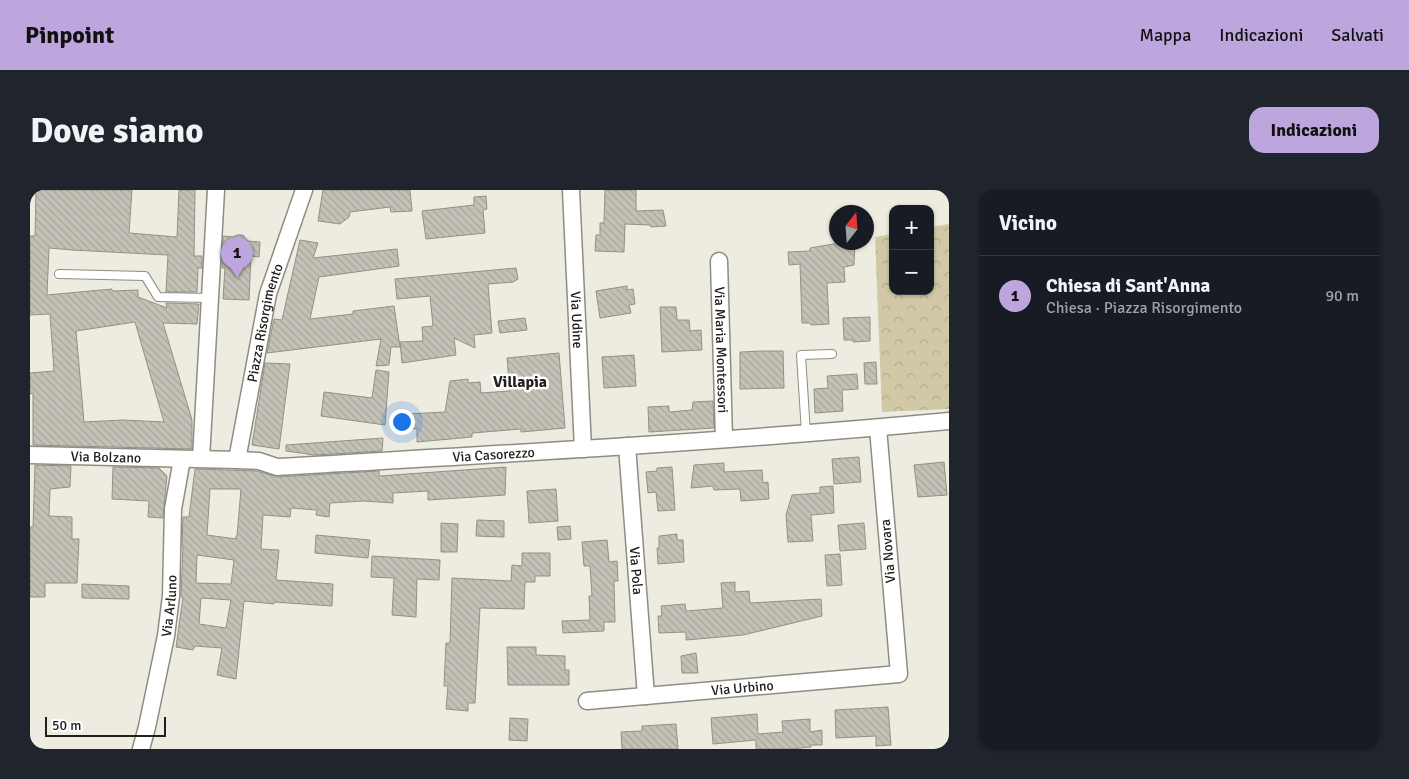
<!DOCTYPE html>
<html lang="it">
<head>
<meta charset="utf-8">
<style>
	:root { --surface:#171b24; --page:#20242c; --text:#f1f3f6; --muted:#9ea1a6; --line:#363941; --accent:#bda6de }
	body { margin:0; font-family:Signika,sans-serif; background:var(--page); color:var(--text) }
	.controls { position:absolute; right:15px; top:15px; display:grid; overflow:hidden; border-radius:10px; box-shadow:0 1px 4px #0004 }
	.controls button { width:45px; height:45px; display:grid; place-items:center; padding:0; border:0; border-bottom:1px solid var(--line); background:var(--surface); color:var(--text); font:25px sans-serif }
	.compass { position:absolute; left:799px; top:15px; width:45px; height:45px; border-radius:50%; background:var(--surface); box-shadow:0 1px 4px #0004; rotate:17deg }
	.scale { position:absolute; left:15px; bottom:12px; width:121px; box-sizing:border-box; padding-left:5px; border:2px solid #21201c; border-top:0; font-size:14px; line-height:18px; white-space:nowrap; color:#21201c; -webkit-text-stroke:4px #fff; paint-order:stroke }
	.you { position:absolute; left:371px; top:231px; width:18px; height:18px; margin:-12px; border:4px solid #fff; border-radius:50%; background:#1a73e8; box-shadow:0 0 0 8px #1a73e833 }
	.badge { display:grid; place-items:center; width:32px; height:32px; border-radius:50%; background:var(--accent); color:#111; font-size:16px; font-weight:700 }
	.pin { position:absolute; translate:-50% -41px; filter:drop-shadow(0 1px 2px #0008) }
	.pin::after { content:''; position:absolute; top:26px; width:18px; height:15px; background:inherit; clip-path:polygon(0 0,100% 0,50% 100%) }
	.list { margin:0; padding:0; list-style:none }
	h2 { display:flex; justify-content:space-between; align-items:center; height:65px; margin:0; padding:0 20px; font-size:21px }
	h2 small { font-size:16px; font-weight:400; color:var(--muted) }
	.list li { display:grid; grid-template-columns:32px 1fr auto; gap:15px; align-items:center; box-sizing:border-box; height:80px; padding:0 20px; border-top:1px solid var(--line) }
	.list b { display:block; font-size:19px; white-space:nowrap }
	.list p { margin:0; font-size:16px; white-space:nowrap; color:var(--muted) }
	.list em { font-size:16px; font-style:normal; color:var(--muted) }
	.map { position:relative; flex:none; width:919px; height:559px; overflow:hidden; border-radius:15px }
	header { display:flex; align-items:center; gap:30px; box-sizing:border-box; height:70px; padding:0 25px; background:var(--accent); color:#111 }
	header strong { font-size:24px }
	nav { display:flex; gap:28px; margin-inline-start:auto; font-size:18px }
	.intro { display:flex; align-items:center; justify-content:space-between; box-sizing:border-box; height:120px; padding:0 30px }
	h1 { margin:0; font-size:35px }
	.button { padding:12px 22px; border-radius:15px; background:var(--accent); color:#111; font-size:18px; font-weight:700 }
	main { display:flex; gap:30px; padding:0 30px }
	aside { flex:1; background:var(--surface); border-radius:15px; box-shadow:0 1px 4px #0004 }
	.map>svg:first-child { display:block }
	.park { fill:url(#park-crowns) }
	.building { fill:url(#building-back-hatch); stroke:#939086; fill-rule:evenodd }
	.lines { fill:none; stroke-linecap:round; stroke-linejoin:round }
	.service-casing { stroke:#8f8d83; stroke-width:10 }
	.minor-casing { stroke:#8f8d83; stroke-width:19 }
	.service { stroke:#fff; stroke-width:8 }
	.minor { stroke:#fff; stroke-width:16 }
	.labels { text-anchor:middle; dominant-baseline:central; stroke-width:5; stroke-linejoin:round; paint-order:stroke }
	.street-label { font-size:14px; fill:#21201c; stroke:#fff }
	.quarter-label { font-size:16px; font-weight:bold; fill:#21201c; stroke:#fff }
</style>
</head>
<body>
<header>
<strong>Pinpoint</strong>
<nav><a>Mappa</a><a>Indicazioni</a><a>Salvati</a></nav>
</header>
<div class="intro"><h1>Dove siamo</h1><a class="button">Indicazioni</a></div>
<main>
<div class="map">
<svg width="919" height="559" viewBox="0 0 919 559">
	<defs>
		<pattern id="park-crowns" width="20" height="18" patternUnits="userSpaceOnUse" patternTransform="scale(1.25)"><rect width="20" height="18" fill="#d1c9a6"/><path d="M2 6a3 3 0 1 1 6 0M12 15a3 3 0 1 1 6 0" fill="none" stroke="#b3ac8e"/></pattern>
		<pattern id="building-back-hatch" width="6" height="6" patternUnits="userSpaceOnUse" patternTransform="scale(1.25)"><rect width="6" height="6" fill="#c4c2b7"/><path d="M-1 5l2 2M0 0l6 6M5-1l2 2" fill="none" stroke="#a8a69d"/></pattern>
	</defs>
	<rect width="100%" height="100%" fill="#eeebe0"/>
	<!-- park -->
	<path class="park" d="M919 34V219L852 222 845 47 863 44V101H900V37Z"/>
	<!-- building -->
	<path class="building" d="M6 0H102L99 43 147 47 149 0H165L164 66H172V78H168L167 102H136L138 65 42 60 19 58 17 105 82 99V101L108 100V107L137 118 136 113 169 114 167 134 133 133 162 230V259L3 255V203L0 204V183L24 181 20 124 0 125V46H5ZM105 132 134 232 93 230 54 232 46 141Z
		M293 0H380L382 21 361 22 360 17 320 22 319 27 310 34 288 31Z
		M575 0H606V21L633 20 636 36 621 37 620 35 595 34 594 62 565 61 566 45H570V33H574Z
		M456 6 457 19 453 20 455 43 396 49 392 21 444 15V7Z
		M207 45H213L218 51 230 52 229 67 221 66 219 110 193 109 195 78H192L193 46 204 47Z
		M270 50 288 53 283 68 367 59 369 76 289 87 280 129 323 124V121L364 116 370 157H361L359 175 346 176 351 149 237 163 244 129 252 130Z
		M815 52H825L824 75 814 77 815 92 797 93 799 134 781 135 780 133H772L770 74 759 75 758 62 780 61V58Z
		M486 78 488 89 483 92 458 94 462 143 444 145 445 158 424 148 426 165 372 173 370 152 393 151 392 137 403 136 400 106 367 109 365 89Z
		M597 96V100L603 99 605 114 599 115 601 123 570 128 566 101Z
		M630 117H646L647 130H659L660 141 671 140 672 160 632 162Z
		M840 127V151L823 152V150H814L813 128Z
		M495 128 497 140 470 143 468 131Z
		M732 161H753L754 198 710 199V162Z
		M529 163 535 238 491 242V239L442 243V247L387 252V239L378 238 377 224 415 222 420 191 438 189V193L450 192 451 203 480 201 477 168Z
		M604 165 606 196 574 198 572 167Z
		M846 172 847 194H835L834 173Z
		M235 173 260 174 249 259 222 255Z
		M346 180 359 182 355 235 291 226 294 202 342 208Z
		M827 184 828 199 812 200 813 221 785 223 784 199 798 198 797 186Z
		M683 211 684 238 619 242 618 217 639 216V222L662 220 663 212Z
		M353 248 352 261 285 265 256 261V255Z
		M829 267 831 292 804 294 802 269Z
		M914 272 917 305 888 307 884 275Z
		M694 273V282L732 280 733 293 738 292 739 309 711 311 710 299 684 300 683 296 661 298 664 275Z
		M5 275 41 276 40 297 20 299 19 326 42 327V349H49L47 393H15V407H0V337H3Z
		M83 277 129 278 137 286 133 328 118 327 119 311 82 309Z
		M476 277 475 305 398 310V301L363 303V313L334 311 300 313 299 327 286 325 287 320 261 318 260 327 233 325 231 359 249 360 246 390 303 394 302 416 244 412V414L214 411 206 489 187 485 192 458 165 456 163 460 146 457 153 407H151L153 356H152L153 327H159L165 279 227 281 248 287 349 281V286ZM180 299H211L207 346H206V349L177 345ZM167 365 204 370 201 394 166 393ZM171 408 201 410 196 438 169 434Z
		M642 277 645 320 628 321 626 302 618 303 616 282 627 281V278Z
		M803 296 804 323 781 325 783 351 758 352 756 325 762 305 790 303V297Z
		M526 299 528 331 499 333 497 301Z
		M447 330 474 331V347L446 346Z
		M411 333 428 334 427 362H411Z
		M834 333 836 359 810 361 808 335Z
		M540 336 541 349 528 350 527 337Z
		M647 344V350H653L654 372 628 374 627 358H629V346Z
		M286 345 340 350 338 368 285 363Z
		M577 350 579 372 587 371 588 391H584L585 432H574V441L533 443 532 431 560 430 559 406H562L560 376H554L552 352Z
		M492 363H520V386H505V392H495L494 419 450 418 445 513H438V521L416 519 418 496H414L416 453H420L422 388 481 391 482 375 492 376Z
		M810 364 812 395 797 396 795 365Z
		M342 366 410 370 409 390 387 389 386 427 362 425 364 388 341 387Z
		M705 392V402L719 401 720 413 791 409 792 426 713 445 656 450V442L629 443 628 426H632L631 416 655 414 656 421 693 418 691 393Z
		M52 394 99 396V409L52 408Z
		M477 457H506V465L535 466V480H539V495H478Z
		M666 463 668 483H652L651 466Z
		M858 517 861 555 846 556V546L806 548 805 520Z
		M727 524 728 544 753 542 752 531 780 529V542L792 540V555H781V557L761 559H726V550L683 554 681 528Z
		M480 528 498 529 497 551 479 550Z
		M646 534 648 559H592L591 542 612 541V536Z"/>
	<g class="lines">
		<!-- service casing -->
		<g class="service-casing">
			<path id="service" d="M29 84 115 86 128 107 180 108
				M776 243 771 165 802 164"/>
		</g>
		<!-- minor casing -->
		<g class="minor-casing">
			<g id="minor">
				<path id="s1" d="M541 0 553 259"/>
				<path id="s2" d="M689 71 694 249"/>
				<path id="s3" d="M597 256 616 506"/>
				<path id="s4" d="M0 265 207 270 229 271 247 277C471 264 695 252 919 231"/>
				<path d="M171 269 186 0"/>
				<path id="s5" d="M207 270 238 104 274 0"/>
				<path id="s6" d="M557 511 869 484 848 238"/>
				<path id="s7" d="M111 559 117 537 136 446 141 406 143 319 152 269"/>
			</g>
		</g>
		<!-- service -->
		<use href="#service" class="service"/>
		<!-- minor -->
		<use href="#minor" class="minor"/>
	</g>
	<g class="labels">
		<!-- street labels -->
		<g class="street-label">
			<text stroke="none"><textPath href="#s1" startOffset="130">Via Udine</textPath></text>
			<text stroke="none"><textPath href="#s5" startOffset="140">Piazza Risorgimento</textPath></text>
			<text stroke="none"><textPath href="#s2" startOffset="89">Via Maria Montessori</textPath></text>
			<text stroke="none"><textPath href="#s4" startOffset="465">Via Casorezzo</textPath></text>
			<text stroke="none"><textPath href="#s4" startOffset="76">Via Bolzano</textPath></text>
			<text transform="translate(858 361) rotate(-95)">Via Novara</text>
			<text stroke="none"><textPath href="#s3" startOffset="125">Via Pola</textPath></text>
			<text stroke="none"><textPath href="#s7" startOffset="146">Via Arluno</textPath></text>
			<text stroke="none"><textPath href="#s6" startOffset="156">Via Urbino</textPath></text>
		</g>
		<!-- quarter labels -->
		<g class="quarter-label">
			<text x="490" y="192">Villapia</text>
		</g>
	</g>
</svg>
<div class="controls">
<button>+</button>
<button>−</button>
</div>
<svg class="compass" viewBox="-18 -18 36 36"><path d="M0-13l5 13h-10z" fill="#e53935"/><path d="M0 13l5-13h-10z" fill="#9ea1a6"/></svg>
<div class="scale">50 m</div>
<div class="you"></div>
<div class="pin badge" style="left:207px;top:88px">1</div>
</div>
<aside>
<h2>Vicino<small></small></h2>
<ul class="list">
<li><span class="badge">1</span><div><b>Chiesa di Sant'Anna</b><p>Chiesa · Piazza Risorgimento</p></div><em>90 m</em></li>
</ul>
</aside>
</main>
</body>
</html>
